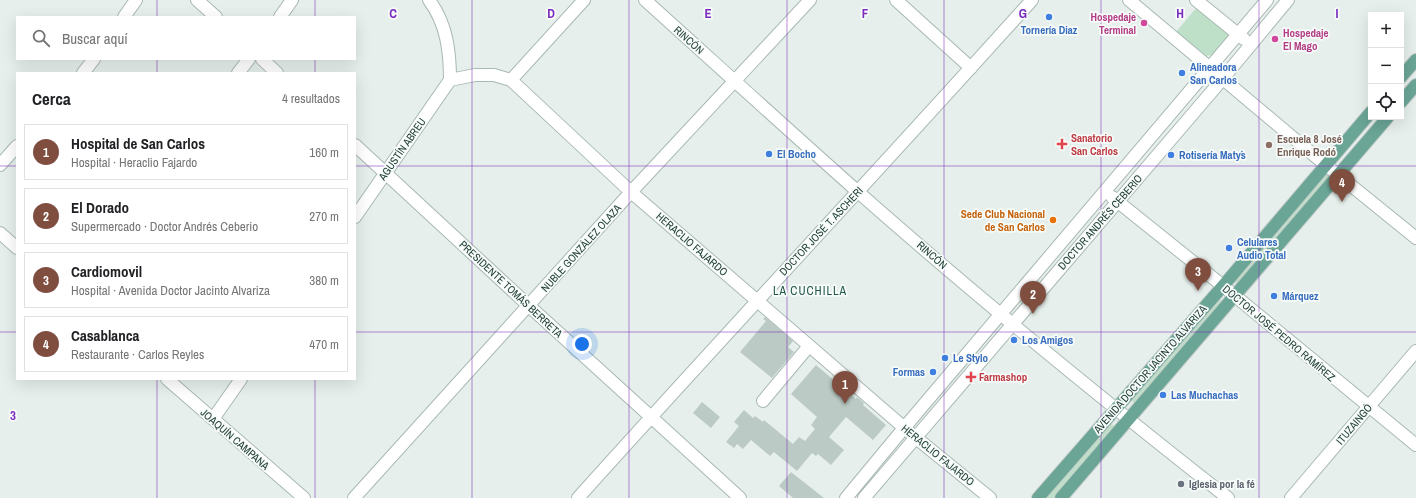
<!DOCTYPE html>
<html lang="es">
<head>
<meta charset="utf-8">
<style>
	:root { --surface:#fff; --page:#f2f2f2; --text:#202124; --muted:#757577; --line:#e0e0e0; --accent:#7f4e3f }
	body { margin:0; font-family:"Archivo Narrow",sans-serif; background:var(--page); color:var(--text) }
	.controls { position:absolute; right:12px; top:12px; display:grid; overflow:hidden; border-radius:0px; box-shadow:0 4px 16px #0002 }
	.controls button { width:36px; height:36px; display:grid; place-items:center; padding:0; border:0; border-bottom:1px solid var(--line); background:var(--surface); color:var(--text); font:20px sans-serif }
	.you { position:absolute; left:582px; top:344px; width:14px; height:14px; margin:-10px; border:3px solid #fff; border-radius:50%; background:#1a73e8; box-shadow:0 0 0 6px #1a73e833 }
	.badge { display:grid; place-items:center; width:26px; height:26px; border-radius:50%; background:var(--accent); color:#fff; font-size:13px; font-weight:700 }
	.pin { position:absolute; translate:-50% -33px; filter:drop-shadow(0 1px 2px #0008) }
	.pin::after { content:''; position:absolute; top:21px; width:14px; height:12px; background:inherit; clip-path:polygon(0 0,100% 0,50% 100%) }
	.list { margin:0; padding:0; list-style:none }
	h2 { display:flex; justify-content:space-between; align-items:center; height:52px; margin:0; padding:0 16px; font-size:17px }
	h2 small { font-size:13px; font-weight:400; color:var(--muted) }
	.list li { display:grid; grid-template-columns:26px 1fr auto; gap:12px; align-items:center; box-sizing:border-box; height:56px; margin:0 8px 8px; padding:0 8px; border:1px solid var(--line); border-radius:0px }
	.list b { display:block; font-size:15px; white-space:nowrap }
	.list p { margin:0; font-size:13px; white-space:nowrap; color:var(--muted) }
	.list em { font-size:13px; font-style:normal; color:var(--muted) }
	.icon { flex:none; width:22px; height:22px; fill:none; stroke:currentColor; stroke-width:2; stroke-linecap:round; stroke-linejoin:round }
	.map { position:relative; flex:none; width:1416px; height:498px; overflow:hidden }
	.search { position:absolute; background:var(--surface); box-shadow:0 4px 16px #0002; left:16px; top:16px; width:340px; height:44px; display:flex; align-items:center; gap:10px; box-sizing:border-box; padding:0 14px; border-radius:0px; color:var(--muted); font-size:15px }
	.panel { position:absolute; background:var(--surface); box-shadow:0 4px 16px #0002; left:16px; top:72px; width:340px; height:308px; border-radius:0px }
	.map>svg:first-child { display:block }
	.green { fill:#bfe0c8 }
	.building { fill:#bbcac4 }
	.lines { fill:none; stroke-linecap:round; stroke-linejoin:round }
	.minor-casing { stroke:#a8b8b2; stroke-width:14 }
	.major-casing { stroke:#c2cac8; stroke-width:14 }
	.minor { stroke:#fff; stroke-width:12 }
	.major { stroke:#6aa596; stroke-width:12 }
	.grid { fill:none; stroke:#7b2cbf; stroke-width:1; stroke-opacity:0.55 }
	.shop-dot { fill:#3f7fe0; stroke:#f7fbf9; stroke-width:1.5 }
	.hotel-dot { fill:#d1479c; stroke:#f7fbf9; stroke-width:1.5 }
	.health-dot { fill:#e0444e; stroke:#f7fbf9; stroke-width:1.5 }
	.education-dot { fill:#8d6e63; stroke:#f7fbf9; stroke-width:1.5 }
	.food-dot { fill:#e8710a; stroke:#f7fbf9; stroke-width:1.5 }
	.worship-dot { fill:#6b7280; stroke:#f7fbf9; stroke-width:1.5 }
	.labels { text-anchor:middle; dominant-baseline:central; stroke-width:3.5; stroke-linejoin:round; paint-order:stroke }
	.hotel-label { font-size:11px; font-weight:bold; fill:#b23c85; stroke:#f7fbf9; text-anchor:end }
	.shop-label { font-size:11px; font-weight:bold; fill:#366cbe; stroke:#f7fbf9; text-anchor:start }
	.street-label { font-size:11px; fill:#24423a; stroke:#f7fbf9 }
	.health-label { font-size:11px; font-weight:bold; fill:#be3a42; stroke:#f7fbf9; text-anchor:start }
	.education-label { font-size:11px; font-weight:bold; fill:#785e54; stroke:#f7fbf9; text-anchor:start }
	.food-label { font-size:11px; font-weight:bold; fill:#c56008; stroke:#f7fbf9; text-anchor:end }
	.worship-label { font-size:11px; font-weight:bold; fill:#5b616d; stroke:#f7fbf9; text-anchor:start }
	.neighbourhood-label { font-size:12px; letter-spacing:1px; fill:#1f5548; stroke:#f7fbf9 }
	.grid-label { font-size:13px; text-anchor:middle; font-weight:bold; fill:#7b2cbf; stroke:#f7fbf9; stroke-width:3.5; stroke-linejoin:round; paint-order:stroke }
</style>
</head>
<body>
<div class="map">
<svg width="1416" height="498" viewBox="0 0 1416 498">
	<rect width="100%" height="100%" fill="#e6efeb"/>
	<!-- green -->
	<path class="green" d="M1197 7 1231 34 1213 55 1205 56 1176 32Z
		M1326 171 1332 176 1239 283H1236L1235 280 1316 187V183Z
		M1219 300H1221L1222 302 1136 403 1133 402 1132 400Z
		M1111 424 1113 425 1114 427 1053 498H1047Z"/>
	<!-- building -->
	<path class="building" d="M765 317 793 341 788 347 794 352 772 378 740 352 766 321 763 319Z
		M816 365 856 399 857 397 864 403 863 405 886 425 873 440 846 417 829 437 844 450 831 465 818 454 816 456 812 453 797 471 774 452 770 456 751 440 743 449 737 444 734 448 726 442 739 426 734 422 744 410 753 418 755 416 763 422 764 420 793 444 799 437 805 441 815 429 811 425 817 417 791 394Z
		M702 402 720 417 711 428 693 413Z
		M791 472 824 498H793L779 486Z"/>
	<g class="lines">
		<!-- minor casing -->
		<g class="minor-casing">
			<path id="minor" d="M197 0 216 17
				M429 0C447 24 450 52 450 80
				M645 0C716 64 786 128 857 191 977 297 1102 399 1228 498
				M896 0 971 68
				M1129 0 1316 157 1416 238
				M1196 0 1244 39
				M124 17 136 0
				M280 17 292 0
				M262 59 277 73
				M83 73 94 59
				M238 73 249 59
				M450 80 475 75H494L511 80 631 192 915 437 990 498
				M511 80 584 0
				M355 145 528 305 740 498
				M0 165 17 146
				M1112 197 1223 286 1416 445
				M355 217 450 80
				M0 233 17 248
				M167 379 304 498
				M763 401 809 346
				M213 419 241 379
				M354 498 631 192 810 0
				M578 498C728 331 882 167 1032 0
				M846 498 904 428 1267 0
				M864 498 1214 89 1288 0
				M1291 498 1416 351"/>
		</g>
		<!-- major casing -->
		<g class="major-casing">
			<path id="major" d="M1401 77 1416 60
				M1401 102 1416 85
				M1038 498 1223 286 1371 112
				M1061 498 1388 117"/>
		</g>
		<!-- minor -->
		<use href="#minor" class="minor"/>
		<!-- major -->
		<use href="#major" class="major"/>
	</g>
	<!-- grid -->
	<path class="grid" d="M157 0V17M315 0V17M472 0V498M629 0V498M787 0V498M944 0V498M1101 0V498M1259 0V498M157 59V73M315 59V73M0 166H17M355 166H1416M0 332H17M355 332H1416M157 379V498M315 379V498"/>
	<!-- markers -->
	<g class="shop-dot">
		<circle cx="1049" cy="17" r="4"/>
		<circle cx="1182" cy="73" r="4"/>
		<circle cx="769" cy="154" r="4"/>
		<circle cx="1171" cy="155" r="4"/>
		<circle cx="1229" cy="248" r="4"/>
		<circle cx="1274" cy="296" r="4"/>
		<circle cx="1014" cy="340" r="4"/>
		<circle cx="945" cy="358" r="4"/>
		<circle cx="933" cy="372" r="4"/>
		<circle cx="1163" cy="395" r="4"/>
	</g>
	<g class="hotel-dot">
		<circle cx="1144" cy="23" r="4"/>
		<circle cx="1275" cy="39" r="4"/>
	</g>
	<g class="health-dot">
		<path d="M1060 138h4v4h4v4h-4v4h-4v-4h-4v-4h4z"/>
		<path d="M969 371h4v4h4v4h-4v4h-4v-4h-4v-4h4z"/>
	</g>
	<circle class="education-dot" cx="1269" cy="145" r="4"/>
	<circle class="food-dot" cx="1053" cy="220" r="4"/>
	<circle class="worship-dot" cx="1181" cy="484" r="4"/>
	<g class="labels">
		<!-- hotel labels -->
		<g class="hotel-label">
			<text x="1136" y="17">Hospedaje<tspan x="1136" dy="13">Terminal</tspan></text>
			<text x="1283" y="33" text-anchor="start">Hospedaje<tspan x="1283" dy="13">El Mago</tspan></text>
		</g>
		<!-- shop labels -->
		<g class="shop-label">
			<text x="1049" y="30" text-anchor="middle">Tornería Diaz</text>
			<text x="1190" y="67">Alineadora<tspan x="1190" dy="13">San Carlos</tspan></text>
			<text x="777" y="154">El Bocho</text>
			<text x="1179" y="155">Rotisería Maty´s</text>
			<text x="1237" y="242">Celulares<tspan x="1237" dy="13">Audio Total</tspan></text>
			<text x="1282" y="296">Márquez</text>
			<text x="1022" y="340">Los Amigos</text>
			<text x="953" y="358">Le Stylo</text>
			<text x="925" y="372" text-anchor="end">Formas</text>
			<text x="1171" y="395">Las Muchachas</text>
		</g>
		<!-- street labels -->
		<g class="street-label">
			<text transform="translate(689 40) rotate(42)">RINCÓN</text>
			<text transform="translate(402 149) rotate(-55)">AGUSTÍN ABREU</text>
			<text transform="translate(1100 222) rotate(-49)">DOCTOR ANDRÉS CEBERIO</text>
			<text transform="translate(821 231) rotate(-47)">DOCTOR JOSÉ T. ASCHERI</text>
			<text transform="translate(692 244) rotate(41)">HERACLIO FAJARDO</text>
			<text transform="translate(581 248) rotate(-48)">NUBLE GONZÁLEZ OLAZA</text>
			<text transform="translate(932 255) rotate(41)">RINCÓN</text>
			<text transform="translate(511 289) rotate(43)">PRESIDENTE TOMÁS BERRETA</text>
			<text transform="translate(1279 333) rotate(40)">DOCTOR JOSÉ PEDRO RAMÍREZ</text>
			<text transform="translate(1150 369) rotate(-49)">AVENIDA DOCTOR JACINTO ALVARIZA</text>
			<text transform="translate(1354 424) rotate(-50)">ITUZAINGÓ</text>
			<text transform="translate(235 439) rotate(41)">JOAQUÍN CAMPANA</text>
			<text transform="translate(938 455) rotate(39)">HERACLIO FAJARDO</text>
		</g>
		<!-- health labels -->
		<g class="health-label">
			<text x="1071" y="138">Sanatorio<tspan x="1071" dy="13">San Carlos</tspan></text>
			<text x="979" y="377">Farmashop</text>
		</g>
		<!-- education labels -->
		<g class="education-label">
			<text x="1277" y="139">Escuela 8 José<tspan x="1277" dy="13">Enrique Rodó</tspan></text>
		</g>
		<!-- food labels -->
		<g class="food-label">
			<text x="1045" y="214">Sede Club Nacional<tspan x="1045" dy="13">de San Carlos</tspan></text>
		</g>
		<!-- worship labels -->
		<g class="worship-label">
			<text x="1189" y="484">Iglesia por la fé</text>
		</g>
		<!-- neighbourhood labels -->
		<g class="neighbourhood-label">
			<text x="810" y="291">LA CUCHILLA</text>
		</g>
	</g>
	<g class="grid-label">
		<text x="393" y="18">C</text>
		<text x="551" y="18">D</text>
		<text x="708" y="18">E</text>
		<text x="865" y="18">F</text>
		<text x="1023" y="18">G</text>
		<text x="1180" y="18">H</text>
		<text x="1337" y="18">I</text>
		<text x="13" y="420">3</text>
	</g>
</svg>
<div class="controls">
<button>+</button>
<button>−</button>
<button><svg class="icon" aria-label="locate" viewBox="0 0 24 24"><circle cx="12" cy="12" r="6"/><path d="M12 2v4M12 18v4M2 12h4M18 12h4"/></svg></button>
</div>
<div class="you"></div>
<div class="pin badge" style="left:845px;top:404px">1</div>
<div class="pin badge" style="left:1033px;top:314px">2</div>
<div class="pin badge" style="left:1198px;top:291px">3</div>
<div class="pin badge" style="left:1342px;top:202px">4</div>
<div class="search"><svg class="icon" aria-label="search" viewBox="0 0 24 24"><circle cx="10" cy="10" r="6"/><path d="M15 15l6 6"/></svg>Buscar aquí</div>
<section class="panel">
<h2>Cerca<small>4 resultados</small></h2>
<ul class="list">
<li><span class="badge">1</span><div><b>Hospital de San Carlos</b><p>Hospital · Heraclio Fajardo</p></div><em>160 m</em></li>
<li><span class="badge">2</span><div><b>El Dorado</b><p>Supermercado · Doctor Andrés Ceberio</p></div><em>270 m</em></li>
<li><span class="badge">3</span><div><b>Cardiomovil</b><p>Hospital · Avenida Doctor Jacinto Alvariza</p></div><em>380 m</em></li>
<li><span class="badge">4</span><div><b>Casablanca</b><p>Restaurante · Carlos Reyles</p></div><em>470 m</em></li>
</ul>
</section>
</div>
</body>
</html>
